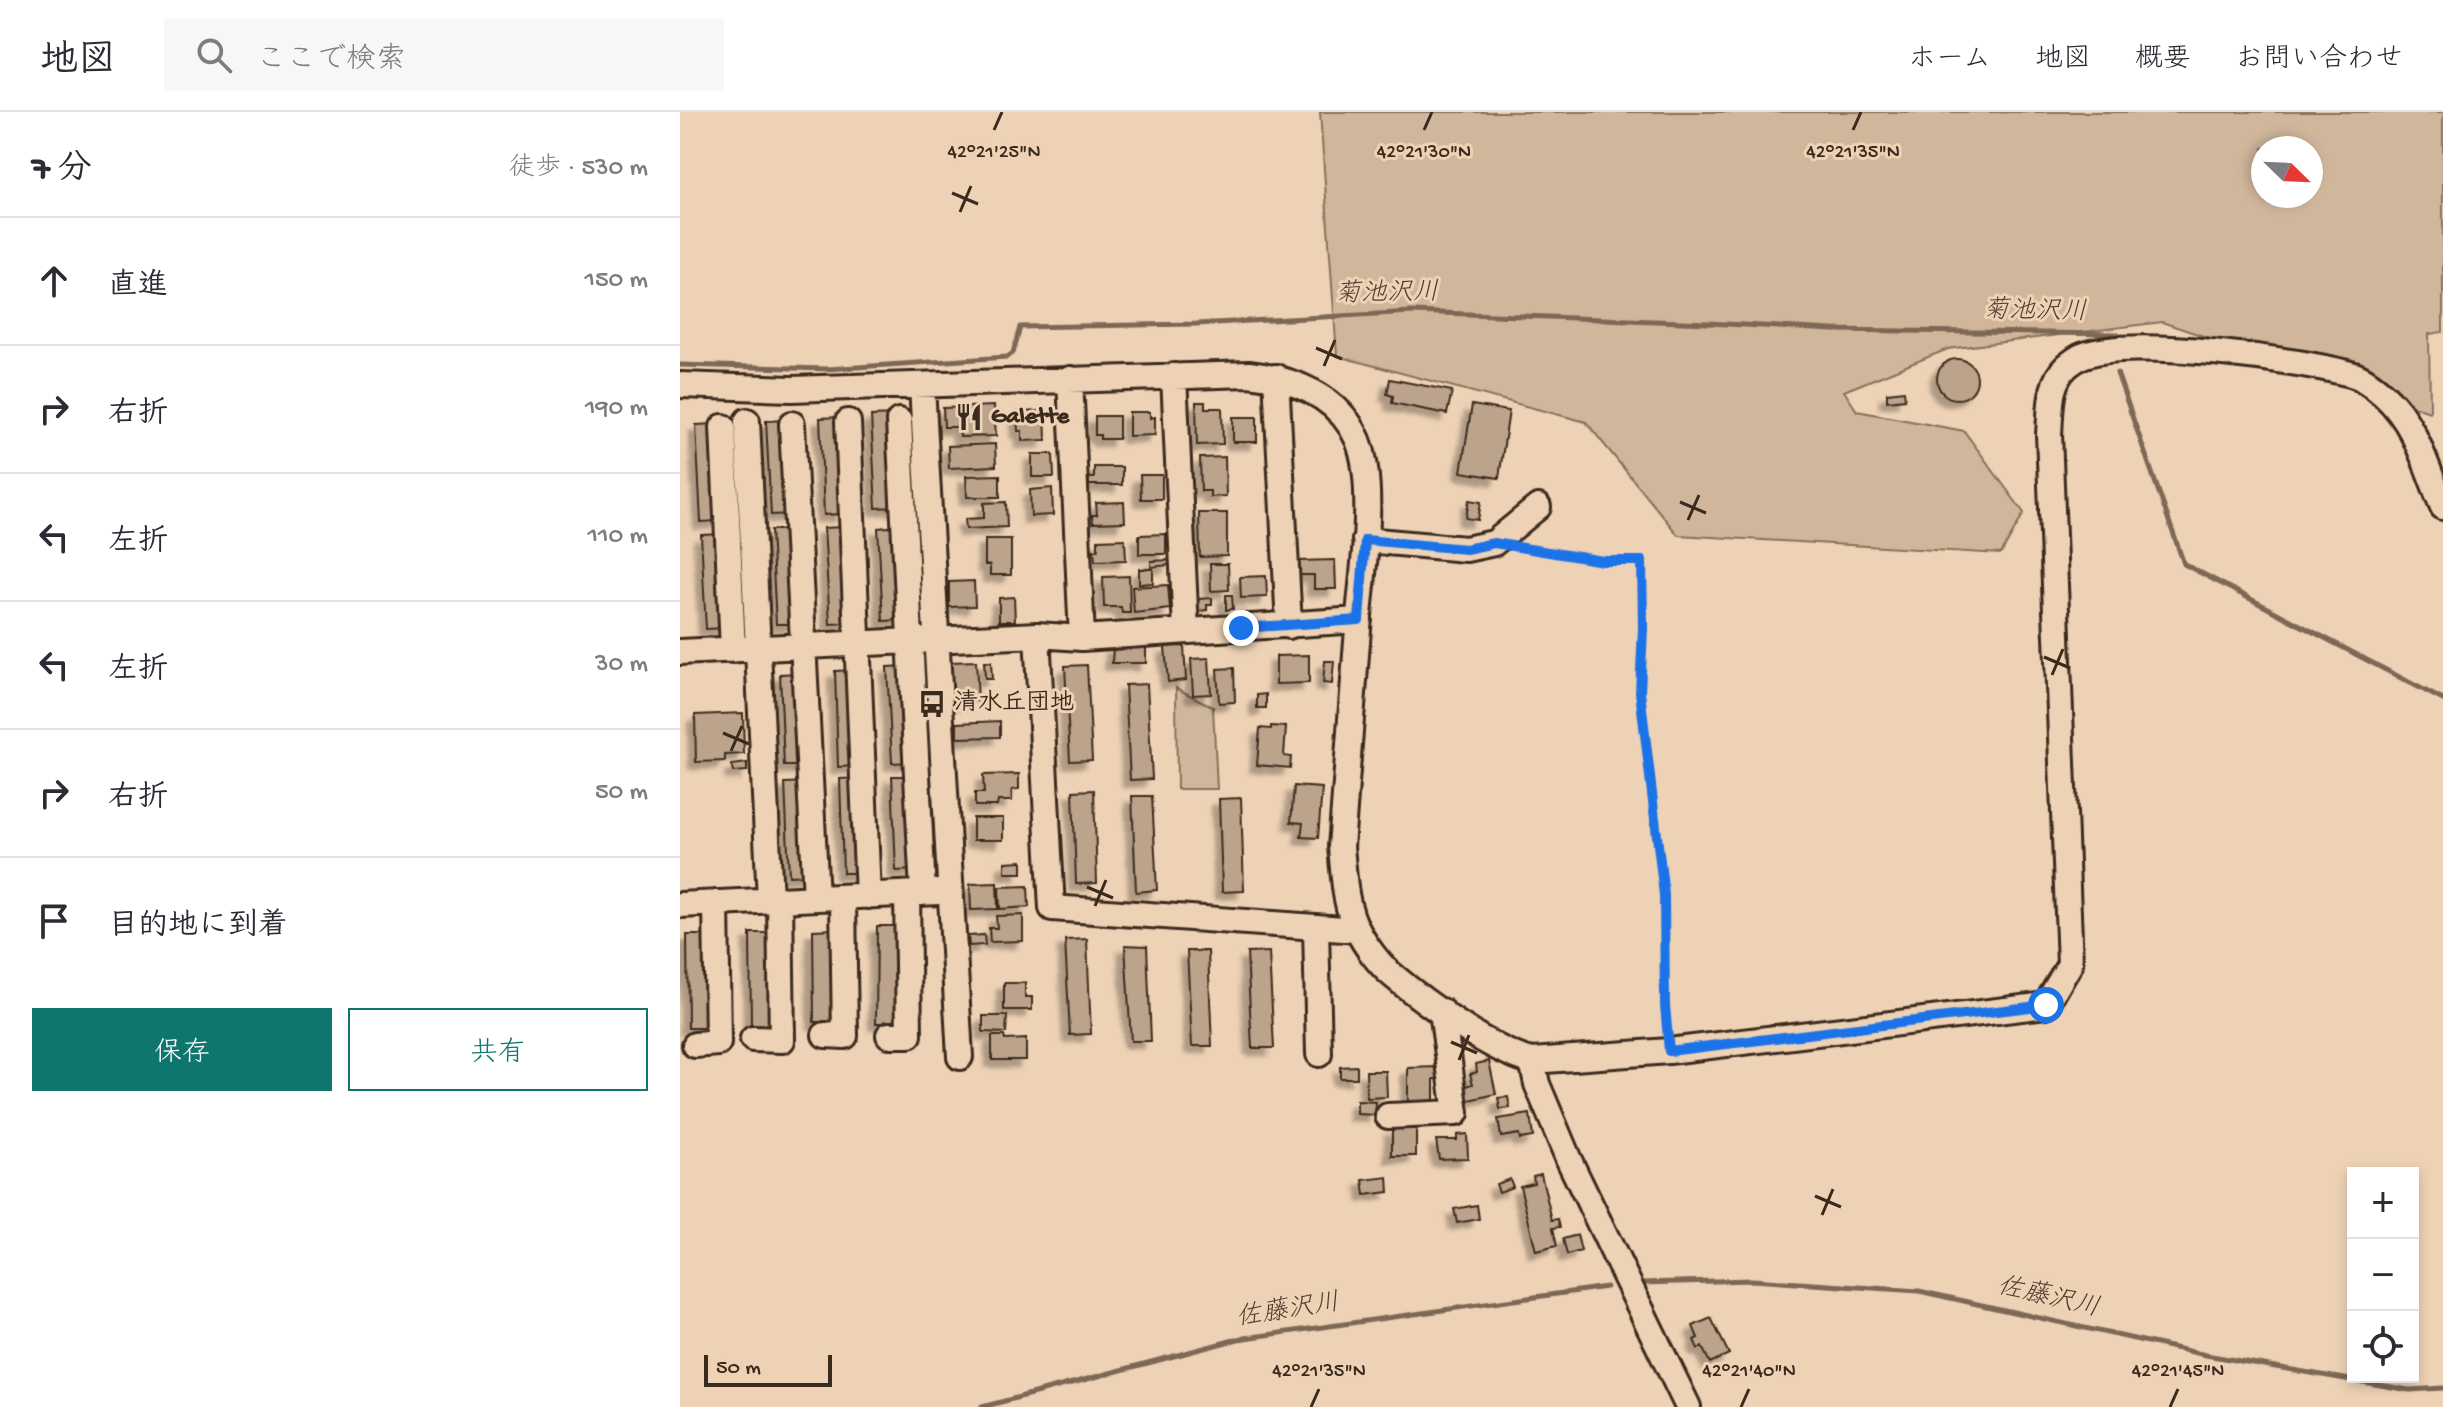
<!DOCTYPE html>
<html lang="ja">
<head>
<meta charset="utf-8">
<style>
	:root { --surface:#fff; --page:#f7f7f7; --text:#2b2b33; --muted:#7c7c81; --line:#e1e1e2; --accent:#0f766e }
	body { margin:0; font-family:"Gochi Hand","Klee One",sans-serif; background:var(--page); color:var(--text) }
	.controls { position:absolute; right:24px; bottom:24px; display:grid; overflow:hidden; border-radius:0px; box-shadow:0 4px 12px #0003 }
	.controls button { width:72px; height:72px; display:grid; place-items:center; padding:0; border:0; border-bottom:2px solid var(--line); background:var(--surface); color:var(--text); font:40px sans-serif }
	.compass { position:absolute; left:1571px; top:24px; width:72px; height:72px; border-radius:50%; background:var(--surface); box-shadow:0 4px 12px #0003; rotate:113deg }
	.scale { position:absolute; left:24px; bottom:20px; width:128px; box-sizing:border-box; padding-left:8px; border:4px solid #3b2a1e; border-top:0; font-size:22px; line-height:28px; white-space:nowrap; color:#3b2a1e; -webkit-text-stroke:6px #eed2b5; paint-order:stroke }
	.stop { position:absolute; width:24px; height:24px; margin:-18px; border:6px solid #1a73e8; border-radius:50%; background:#fff }
	.stop.end { background:#1a73e8; border-color:#fff; box-shadow:0 2px 8px #0008 }
	.list { margin:0; padding:0; list-style:none }
	h2 { display:flex; justify-content:space-between; align-items:center; height:104px; margin:0; padding:0 32px; font-size:34px }
	h2 small { font-size:26px; font-weight:400; color:var(--muted) }
	.list li { display:grid; grid-template-columns:52px 1fr auto; gap:24px; align-items:center; box-sizing:border-box; height:128px; padding:0 32px; border-top:2px solid var(--line) }
	.list b { display:block; font-size:30px; white-space:nowrap }
	.list em { font-size:26px; font-style:normal; color:var(--muted) }
	.actions { display:flex; gap:16px; padding:24px 32px }
	.actions a { flex:1; padding:18px 0; border:2px solid var(--accent); border-radius:0px; text-align:center; font-size:28px; color:var(--accent) }
	.actions .main { background:var(--accent); color:#fff }
	.icon { flex:none; width:44px; height:44px; fill:none; stroke:currentColor; stroke-width:2; stroke-linecap:round; stroke-linejoin:round }
	.map { position:relative; flex:none; width:1763px; height:1295px; overflow:hidden }
	header { display:flex; align-items:center; gap:48px; box-sizing:border-box; height:112px; padding:0 40px; background:var(--surface); border-bottom:2px solid var(--line) }
	header strong { font-size:38px }
	nav { display:flex; gap:44px; margin-inline-start:auto; font-size:28px }
	.search { width:560px; height:72px; background:var(--page); display:flex; align-items:center; gap:20px; box-sizing:border-box; padding:0 28px; border-radius:0px; color:var(--muted); font-size:30px }
	main { display:flex }
	aside { flex:1; background:var(--surface) }
	.map>svg:first-child { display:block }
	.green { fill:#d0b79c; stroke:#86705d; stroke-width:2; fill-rule:evenodd }
	.lines { fill:none; stroke-linecap:round; stroke-linejoin:round }
	.stream { stroke:#7c6755; stroke-width:5 }
	.building { fill:#bca38b; stroke:#3b2a1e; stroke-width:2; filter:url(#shadow) }
	.minor-casing { stroke:#3b2a1e; stroke-width:30 }
	.path { stroke:#3b2a1e; stroke-width:3; stroke-dasharray:6 6; stroke-linecap:butt }
	.minor { stroke:#eed2b5; stroke-width:24 }
	.route { stroke:#1a73e8; stroke-width:10 }
	.ticks { fill:none; stroke:#3b2a1e; stroke-width:3 }
	.labels { text-anchor:middle; dominant-baseline:central; stroke-width:6; stroke-linejoin:round; paint-order:stroke }
	.poi-label { font-size:24px; font-weight:bold; fill:#3b2a1e; stroke:#eed2b5; text-anchor:start }
	.water-label { font-size:26px; font-style:italic; fill:#513e30; stroke:#eed2b5 }
	.ticks-label { font-size:20px; text-anchor:middle; fill:#3b2a1e; stroke:#eed2b5; stroke-width:6; stroke-linejoin:round; paint-order:stroke }
</style>
</head>
<body>
<header>
<strong>地図</strong>
<div class="search"><svg class="icon" aria-label="search" viewBox="0 0 24 24"><circle cx="10" cy="10" r="6"/><path d="M15 15l6 6"/></svg>ここで検索</div>
<nav><a>ホーム</a><a>地図</a><a>概要</a><a>お問い合わせ</a></nav>
</header>
<main>
<aside>
<h2>7 分<small>徒歩 · 530 m</small></h2>
<ul class="list">
<li><svg class="icon" aria-label="ahead" viewBox="0 0 24 24"><path d="M12 20V5M6 11l6-6 6 6"/></svg><div><b>直進</b></div><em>150 m</em></li>
<li><svg class="icon" aria-label="right" viewBox="0 0 24 24"><path d="M7 20v-9h11M14 6l5 5-5 5"/></svg><div><b>右折</b></div><em>190 m</em></li>
<li><svg class="icon" aria-label="left" viewBox="0 0 24 24"><path d="M17 20v-9H6M10 6l-5 5 5 5"/></svg><div><b>左折</b></div><em>110 m</em></li>
<li><svg class="icon" aria-label="left" viewBox="0 0 24 24"><path d="M17 20v-9H6M10 6l-5 5 5 5"/></svg><div><b>左折</b></div><em>30 m</em></li>
<li><svg class="icon" aria-label="right" viewBox="0 0 24 24"><path d="M7 20v-9h11M14 6l5 5-5 5"/></svg><div><b>右折</b></div><em>50 m</em></li>
<li><svg class="icon" aria-label="arrive" viewBox="0 0 24 24"><path d="M6 21V4h12l-3 4 3 4H6"/></svg><div><b>目的地に到着</b></div></li>
</ul>
<div class="actions"><a class="main">保存</a><a>共有</a></div>
</aside>
<div class="map">
<svg width="1763" height="1295" viewBox="0 0 1763 1295">
	<defs>
		<filter id="shadow"><feDropShadow dx="-7" dy="7" stdDeviation="2" flood-color="#0004"/></filter>
	</defs>
	<rect width="100%" height="100%" fill="#eed2b5"/>
	<filter id="ink" filterUnits="userSpaceOnUse"><feTurbulence type="fractalNoise" baseFrequency=".0125" numOctaves="2"/><feDisplacementMap in="SourceGraphic" scale="16" xChannelSelector="R" yChannelSelector="G"/><feConvolveMatrix kernelMatrix="1 2 1 2 8 2 1 2 1" color-interpolation-filters="sRGB"/></filter>
	<g filter="url(#ink)">
		<!-- green -->
		<path class="green" d="M640 0H1763V220L1749 222 1750 300 1482 210 1268 237 1164 279 1177 299 1284 319 1344 401 1321 442 998 423 906 310 657 244ZM1583 36H1631V84H1583Z
			M496 576 533 595 537 677H497Z"/>
		<g class="lines">
			<!-- stream -->
			<path class="stream" d="M0 253 147 257 327 245 333 241 340 215 516 212 732 200 1028 211 1153 218 1437 222
				M1437 261 1504 452 1763 588
				M961 1171 1072 1168 1239 1179 1526 1243 1729 1278 1763 1276
				M302 1295 558 1227 926 1175"/>
		</g>
		<!-- building -->
		<path class="building" d="M1257 267a20 20 0 1 1 40 0a20 20 0 1 1-40 0Z
			M710 267 772 279 767 302 712 291 713 284 707 282Z
			M1224 279 1225 287 1207 289V281Z
			M516 290H525V296H542L543 332 517 333Z
			M792 293 829 299 819 366 781 360Z
			M314 294 316 324 280 325 279 315H264L263 296Z
			M365 299 366 328 342 329V319H338L337 300Z
			M449 300H470V306L475 305V323L449 324Z
			M214 303 218 395 196 396 191 304Z
			M415 304H439V327H420V323H415Z
			M158 305 162 402 144 403 140 306Z
			M553 305H577V330H553Z
			M107 308 111 402 91 403 86 309Z
			M34 312 39 409 21 410 16 313Z
			M315 332 316 354 269 356 268 334Z
			M352 342H373L374 365H352Z
			M545 345 546 384 530 385V379H521L520 346Z
			M414 355H442V373H409V366H414Z
			M320 363V385H287L286 364Z
			M460 363H482V387H461Z
			M372 376 373 403 351 404 350 378Z
			M789 388 801 390 798 408 786 406Z
			M326 390 327 415 286 417 285 407 304 406V391Z
			M444 390 445 410 413 411 412 403H417L416 391Z
			M519 401H547V444L520 445Z
			M219 414 224 508 203 509 198 416Z
			M162 415 168 511 150 512 144 416Z
			M91 418H111L115 512H96Z
			M42 422 46 516 26 517 21 423Z
			M486 422V442H459V423Z
			M305 427H331V463H310V453H305Z
			M445 427 446 448 415 449 414 438H418V428Z
			M490 448V453L471 455V449Z
			M655 448 656 477H634V463H617V449Z
			M530 452H548L549 478 531 479Z
			M459 457H473V471L459 472Z
			M449 464 450 501H442L441 495H424L423 465Z
			M586 464 587 485 561 486 560 465Z
			M294 469 295 494 269 495V470Z
			M488 473 490 497 454 501 452 475Z
			M546 483H552L553 497 546 498Z
			M334 485 335 509H319V486Z
			M532 486V493H527V498L518 499V487Z
			M504 534 506 568 488 570 485 535Z
			M433 535H466V551H432Z
			M629 543V571L596 572V544Z
			M529 546 531 582 513 583 511 547Z
			M296 549 298 589 273 590 271 550Z
			M645 549H654L652 572 643 571Z
			M304 550H311L312 567H305Z
			M407 553 412 648 390 649 385 554Z
			M227 554 232 650 212 651 207 555Z
			M554 556 555 590 539 591 537 557Z
			M173 558 176 654 158 655 155 559Z
			M120 561 124 654H104L100 562Z
			M467 572 472 667 450 668 445 573Z
			M586 582V596H577V583Z
			M63 601 64 642 45 643V649L16 650 15 603Z
			M320 609V625L277 626V611Z
			M591 614 606 615 604 644 611 645 610 656 577 653 580 616 591 617Z
			M67 651V659L53 660 52 653Z
			M339 662V677L332 678V689H318L317 694H295V681H304L303 663Z
			M212 664H232L235 758 216 759Z
			M179 666 181 761H163L160 667Z
			M127 670 130 763 109 764 105 671Z
			M614 674 642 676 638 726 621 725 623 711 611 710Z
			M414 678 417 771 396 772 393 679Z
			M452 684H472L477 778 456 780Z
			M561 686 564 779 542 780 539 687Z
			M293 706H323V728H293Z
			M342 749V761H325V750Z
			M317 771 318 797 291 798 290 772Z
			M348 774 349 795 320 797 319 775Z
			M343 803V829L310 830 309 816H317L316 804Z
			M197 814H218L217 911H196Z
			M155 817 157 910H134L133 818Z
			M70 821H92L94 913 71 914Z
			M7 823H30L31 916H8Z
			M304 823 305 833 289 834 288 824Z
			M407 827 411 922 390 923 385 828Z
			M445 833 467 834 471 929H451Z
			M507 839H528L532 934H512Z
			M589 840 594 936H572L567 841Z
			M324 871H345V885H352V898H324Z
			M303 904H327L326 921 303 920Z
			M312 924H324L325 928 346 927V948H312Z
			M809 949 816 982 785 989 782 975 793 972 790 962 797 960 796 952Z
			M677 954V966H660V955Z
			M758 955V967H754V992H728V956Z
			M686 959H706L707 985 687 986Z
			M828 985 830 996 820 997 818 986Z
			M677 989 696 990 695 1003 677 1002Z
			M850 1002 853 1025 840 1027 839 1022 821 1025 818 1007Z
			M712 1016 736 1017V1044H712Z
			M787 1022 788 1046 759 1047 756 1028H777V1023Z
			M861 1062 872 1108 878 1107 880 1115 873 1116 877 1134 856 1139 840 1074 854 1071 853 1064Z
			M708 1065 709 1080 685 1083 683 1068Z
			M830 1067 833 1075 819 1080 816 1072Z
			M797 1093 799 1107 777 1111 774 1097Z
			M897 1123 901 1139 887 1143 883 1127Z
			M1031 1206 1049 1242 1030 1251 1022 1235 1018 1237 1014 1228 1018 1226 1013 1214Z"/>
		<g class="lines">
			<!-- minor casing -->
			<g class="minor-casing">
				<path id="minor" d="M494 264 506 519
					M596 265 609 514
					M390 267 402 526
					M0 273 111 277 569 262C614 267 659 284 678 328 696 373 683 455 679 504 673 581 667 658 661 735 664 763 664 793 678 819 685 833 699 852 711 862 744 890 812 940 852 949L989 939 1366 893 1390 852 1369 322C1371 299 1368 271 1387 254 1391 251 1397 246 1402 244 1448 224 1623 248 1674 263 1684 266 1696 276 1704 283 1737 313 1746 356 1763 395
					M242 274 280 945
					M67 309 90 788
					M219 309 243 781
					M168 310 188 784
					M112 312 136 786
					M43 315 53 538
					M685 428 786 437 814 431 858 395
					M357 523 402 526 679 508
					M0 540 357 523 372 796 677 818
					M0 793 258 780
					M636 816 639 942
					M145 923 165 924 163 785
					M209 923H229L227 782
					M73 927 102 928 100 787
					M15 933 38 931 36 791
					M852 949 857 972 888 1046 1008 1295
					M708 1004 776 1001 762 899"/>
			</g>
			<!-- path -->
			<path class="path" d="M842 436 923 449H962L963 516 960 580 984 783 987 919"/>
			<!-- minor -->
			<use href="#minor" class="minor"/>
		</g>
	</g>
	<g class="lines" filter="url(#ink)">
		<!-- route -->
		<path class="route" d="M561 516 679 508 685 428 786 437 814 431 923 449H962L963 516 960 580 984 783 985 893 989 939 1366 893"/>
	</g>
	<!-- ticks -->
	<path class="ticks" d="M314 18 322 0M744 18 752 0M1173 18 1181 0M272 81 298 92M280 100 291 74M636 236 662 247M644 254 655 228M1000 390 1026 401M1008 408 1019 383M1364 545 1390 556M1372 563 1383 537M43 621 69 632M51 639 62 614M407 775 433 786M415 794 426 768M771 930 797 941M779 948 789 923M1135 1084 1161 1095M1142 1103 1153 1077M631 1295 639 1277M1061 1295 1069 1277M1490 1295 1498 1277"/>
	<!-- icons -->
	<defs>
		<g id="restaurant-bare" transform="scale(2.16)"><path d="M-5-6h1v4h1v-4h1v4h1v-4h1v5L-1.5 .5V6h-2V.5L-5-1ZM5-6V6H3V1.5H1.5Q1.5-4 5-6Z" fill="#3b2a1e" stroke="#eed2b5" stroke-width="2.5" paint-order="stroke"/></g>
		<g id="bus-bare" transform="scale(2.16)"><path d="M-5-6H5V4H4V6H2V4H-2V6H-4V4H-5ZM-3.5-4V0h7V-4ZM-3.5 1.2v1.5H-2V1.2ZM2 1.2v1.5H3.5V1.2Z" fill="#3b2a1e" stroke="#eed2b5" stroke-width="2.5" paint-order="stroke"/></g>
	</defs>
	<g fill-rule="evenodd">
		<use href="#restaurant-bare" x="289" y="305"/>
		<use href="#bus-bare" x="252" y="592"/>
	</g>
	<g class="labels">
		<!-- poi labels -->
		<g class="poi-label">
			<text x="311" y="305">Galette</text>
			<text x="274" y="592">清水丘団地</text>
		</g>
		<!-- water labels -->
		<g class="water-label">
			<text transform="translate(707 183) rotate(-1)">菊池沢川</text>
			<text transform="translate(1355 201) rotate(1)">菊池沢川</text>
			<text transform="translate(1368 1187) rotate(13)">佐藤沢川</text>
			<text transform="translate(608 1200) rotate(-9)">佐藤沢川</text>
		</g>
	</g>
	<g class="ticks-label">
		<text x="314" y="45">42°21'25"N</text>
		<text x="744" y="45">42°21'30"N</text>
		<text x="1173" y="45">42°21'35"N</text>
		<text x="639" y="1264">42°21'35"N</text>
		<text x="1069" y="1264">42°21'40"N</text>
		<text x="1498" y="1264">42°21'45"N</text>
	</g>
</svg>
<div class="controls">
<button>+</button>
<button>−</button>
<button><svg class="icon" aria-label="locate" viewBox="0 0 24 24"><circle cx="12" cy="12" r="6"/><path d="M12 2v4M12 18v4M2 12h4M18 12h4"/></svg></button>
</div>
<svg class="compass" viewBox="-18 -18 36 36"><path d="M0-13l5 13h-10z" fill="#e53935"/><path d="M0 13l5-13h-10z" fill="#7c7c81"/></svg>
<div class="scale">50 m</div>
<div class="stop" style="left:1366px;top:893px"></div>
<div class="stop end" style="left:561px;top:516px"></div>
</div>
</main>
</body>
</html>
